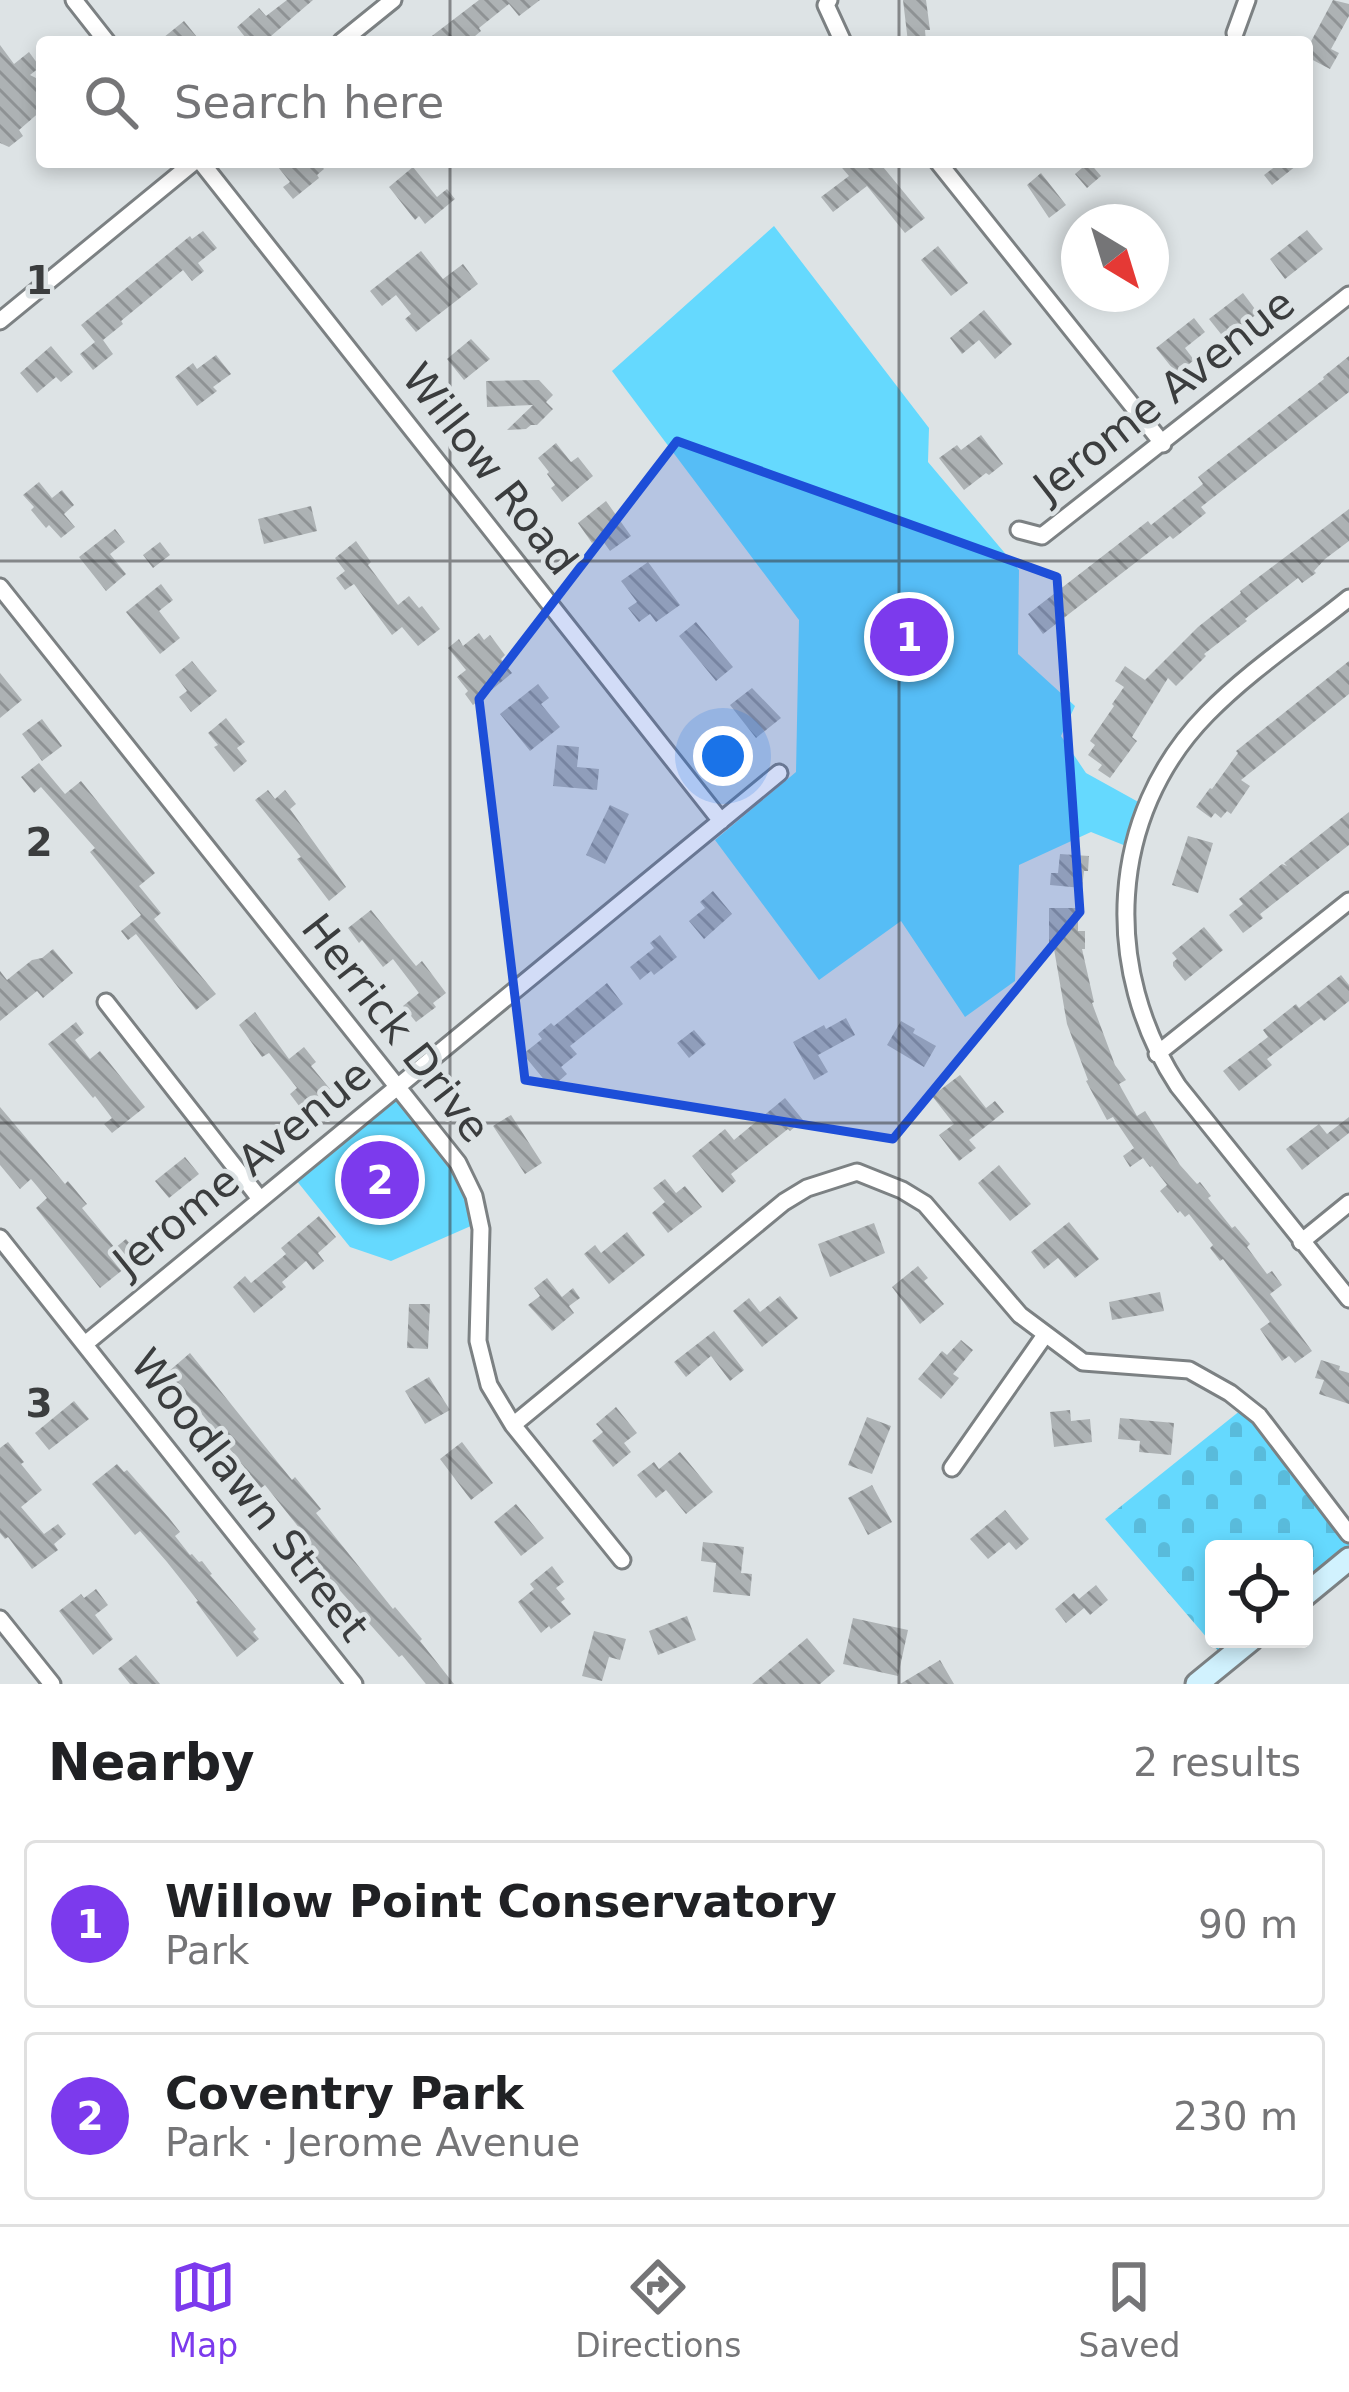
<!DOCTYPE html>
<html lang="en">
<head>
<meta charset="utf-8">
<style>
	:root { --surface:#fff; --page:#f2f2f2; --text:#202124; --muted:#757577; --line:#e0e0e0; --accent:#7c3aed }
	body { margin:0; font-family:"DejaVu Sans",sans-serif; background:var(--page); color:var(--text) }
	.controls { position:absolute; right:36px; bottom:36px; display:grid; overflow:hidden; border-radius:12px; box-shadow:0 6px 18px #0003 }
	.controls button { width:108px; height:108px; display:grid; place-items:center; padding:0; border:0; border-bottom:3px solid var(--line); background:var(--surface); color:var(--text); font:60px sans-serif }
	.compass { position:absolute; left:1061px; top:204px; width:108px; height:108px; border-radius:50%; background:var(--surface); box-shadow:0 6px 18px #0003; rotate:142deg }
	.you { position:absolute; left:723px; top:756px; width:42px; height:42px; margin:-30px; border:9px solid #fff; border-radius:50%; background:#1a73e8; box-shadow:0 0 0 18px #1a73e833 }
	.badge { display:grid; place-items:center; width:78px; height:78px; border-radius:50%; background:var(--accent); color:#fff; font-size:39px; font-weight:700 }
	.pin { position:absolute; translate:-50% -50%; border:6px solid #fff; box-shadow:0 3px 12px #0006 }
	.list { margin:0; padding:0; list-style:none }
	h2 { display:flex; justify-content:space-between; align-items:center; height:156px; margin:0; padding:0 48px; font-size:51px }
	h2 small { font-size:39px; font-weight:400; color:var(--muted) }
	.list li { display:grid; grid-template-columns:78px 1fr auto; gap:36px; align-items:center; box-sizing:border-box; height:168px; margin:0 24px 24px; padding:0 24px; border:3px solid var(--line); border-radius:12px }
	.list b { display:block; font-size:45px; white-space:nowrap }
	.list p { margin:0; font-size:39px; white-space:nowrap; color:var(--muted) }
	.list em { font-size:39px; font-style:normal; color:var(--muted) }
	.icon { flex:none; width:66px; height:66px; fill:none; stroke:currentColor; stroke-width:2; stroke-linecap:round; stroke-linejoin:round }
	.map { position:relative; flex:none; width:1349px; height:1684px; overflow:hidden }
	.search { position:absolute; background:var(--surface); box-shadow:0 6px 18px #0003; left:36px; right:36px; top:36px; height:132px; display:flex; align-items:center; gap:30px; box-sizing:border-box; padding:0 42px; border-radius:12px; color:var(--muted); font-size:45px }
	.sheet { height:540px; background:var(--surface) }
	nav { display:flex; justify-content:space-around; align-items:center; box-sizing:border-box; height:168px; border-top:3px solid var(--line); background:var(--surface); font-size:33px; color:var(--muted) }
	nav a { display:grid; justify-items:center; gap:6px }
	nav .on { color:var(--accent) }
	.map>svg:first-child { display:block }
	.cemetery { fill:url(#cemetery-stones) }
	.park { fill:#65d9fe }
	.building { fill:url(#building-back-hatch) }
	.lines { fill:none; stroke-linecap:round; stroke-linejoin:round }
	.minor-casing { stroke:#7c8183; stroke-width:21 }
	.secondary-casing { stroke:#7c8183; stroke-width:27 }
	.minor { stroke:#fff; stroke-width:15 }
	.secondary { stroke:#d1f2fe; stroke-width:21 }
	.marked { fill:#1d4ed8; fill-opacity:0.2; stroke:#1d4ed8; stroke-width:9; stroke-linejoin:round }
	.grid { fill:none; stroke:#3b3d3e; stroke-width:3; stroke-opacity:0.55 }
	.labels { text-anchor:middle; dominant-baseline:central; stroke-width:9; stroke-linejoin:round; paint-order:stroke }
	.street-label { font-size:42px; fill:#3b3d3e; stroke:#dde3e5 }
	.grid-label { font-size:39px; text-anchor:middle; font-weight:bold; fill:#3b3d3e; stroke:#dde3e5; stroke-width:9; stroke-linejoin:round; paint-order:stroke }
</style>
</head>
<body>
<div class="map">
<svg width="1349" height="1684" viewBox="0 0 1349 1684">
	<defs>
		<pattern id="cemetery-stones" width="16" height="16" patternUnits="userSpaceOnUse" patternTransform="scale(3)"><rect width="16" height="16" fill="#65d9fe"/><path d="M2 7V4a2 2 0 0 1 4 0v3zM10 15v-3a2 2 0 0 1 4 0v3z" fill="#59bbdb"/></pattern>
		<pattern id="building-back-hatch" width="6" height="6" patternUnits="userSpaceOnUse" patternTransform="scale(3)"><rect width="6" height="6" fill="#adb2b4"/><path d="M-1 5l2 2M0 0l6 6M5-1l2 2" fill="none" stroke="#8e9294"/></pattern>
	</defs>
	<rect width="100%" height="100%" fill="#dde3e5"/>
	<!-- cemetery -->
	<path class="cemetery" d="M1241 1410 1349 1541V1548L1304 1584V1549H1214V1639H1237L1220 1653 1105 1519Z"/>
	<!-- park -->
	<path class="park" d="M774 226 929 428 928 462 1019 570 1018 654 1075 706 1061 736 1086 773 1142 804 1126 846 1091 832 1019 865 1015 981 965 1017 901 921 819 980 715 840 796 772 799 620 612 371Z
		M398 1090 449 1155 480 1222 391 1261 350 1247 292 1175Z"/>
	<!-- building -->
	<path class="building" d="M287 0H313L264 42H249L237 27 259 8 266 16Z
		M479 0H540L519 16 509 4 479 28 481 31 468 42H424Z
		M903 0H926L930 30H925L926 42H908Z
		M1333 0 1349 4V16L1331 49 1339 53 1330 69 1307 57V49Z
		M184 21 201 42H158Z
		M0 45 14 64 29 52 40 67 30 75 42 81V110L19 130 23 136 9 147 0 143Z
		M274 162H318L324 169 317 175 319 178 293 199 283 187 290 182Z
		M837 162H879L925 218 905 233 867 186 833 212 821 197 849 176Z
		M1089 162 1101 176 1087 188 1075 174Z
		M1281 162H1301L1272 185 1264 175Z
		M413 167 437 197 447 189 455 199 425 224 419 216 415 220 389 187Z
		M1041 173 1066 205 1049 218 1027 185Z
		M1307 230 1323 249 1285 279 1270 259Z
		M203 231 217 248 198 263 204 271 192 281 183 270 121 321 123 324 103 340 113 354 93 370 80 354 95 342 81 325 190 236 192 239Z
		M938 246 968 283 951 296 921 260Z
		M421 251 443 279 463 264 478 284 416 332 405 319 411 314 396 295 382 306 370 291Z
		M1243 293 1258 313 1225 339 1209 319Z
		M984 310 1012 344 995 359 979 340 962 354 950 338Z
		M1194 318 1205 332 1185 348 1194 360 1177 374 1156 348Z
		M471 339 490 359 464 380 447 359Z
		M51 346 73 372 61 382 56 377 37 393 20 373Z
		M216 355 231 374 213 387 217 391 197 406 175 377 193 363 197 369Z
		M1349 356V392L1201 507 1206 513 1173 539 1170 536 1043 634 1028 614 1148 521 1151 525 1203 484 1198 477 1324 379 1323 377Z
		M539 380 553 395 546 402 553 409 537 425H531L526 429 507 430 533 405 487 407 486 381Z
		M981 435 1003 464 989 475 986 473 964 490 939 458 957 445 961 450Z
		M556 443 571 462 578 457 593 476 562 502 551 488 555 485 547 474 549 472 538 458Z
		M39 482 52 498 62 490 74 505 64 514 75 527 61 538 49 525 46 528 31 510 34 507 23 495Z
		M606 501 631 536 610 551 600 537 592 543 578 523Z
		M311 506 317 531 264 544 258 519Z
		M1349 509V541L1325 559 1314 571 1316 573 1302 583 1298 578 1245 619 1247 621 1204 654 1206 656 1176 686 1168 678 1132 737 1137 741 1110 778 1098 770 1102 765 1088 755 1095 745 1090 741 1114 706 1112 704 1124 687 1115 681 1125 666 1145 680 1198 627 1241 593 1240 591Z
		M115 529 125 542 110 554 126 574 106 591 79 557Z
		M356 541 371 562 368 565 398 605 409 596 419 608 422 606 440 629 418 646 402 627 392 635 354 584 345 590 336 578 345 571 335 558Z
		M160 542 170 555 153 568 143 555Z
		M648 562 680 605 656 622 650 614 639 622 628 608 637 602 621 581Z
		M161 584 173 600 159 611 180 638 160 654 126 612Z
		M696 622 733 667 716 681 679 636Z
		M479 633 484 640 490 635 505 655 501 659 512 673 473 705 465 694 468 691 457 677 466 670 448 648 459 639 463 646Z
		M192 661 217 691 191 712 179 697 187 691 175 675Z
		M1349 661V694L1241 780 1250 786 1231 814 1227 811 1221 818 1215 813 1211 818 1196 807 1210 788 1212 789 1238 753 1236 751Z
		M0 673 22 700 0 718Z
		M538 684 549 698 541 704 560 727 530 751 500 714Z
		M752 688 781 718 756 738 730 705Z
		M226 718 245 742 237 748 247 761 234 772 214 747 218 745 208 733Z
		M42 719 62 746 42 761 22 734Z
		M557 745 579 747 577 767 599 769 597 790 553 786Z
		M39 763 65 794 81 781 155 873 139 886 161 913 154 919 216 994 196 1010 136 934 128 940 121 931 141 915 90 852 95 848 41 787 34 793 21 777Z
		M268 790 275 799 285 790 296 804 290 809 346 887 329 901 297 859 301 857 255 800Z
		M610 805 629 814 605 864 586 855Z
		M1349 812V845L1260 914 1263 918 1243 933 1229 915 1243 904 1239 899 1282 864 1287 866 1284 863Z
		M1188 836 1213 843 1198 893 1172 885Z
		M1060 854 1089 856 1088 871H1084L1082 888 1050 885 1051 873H1058Z
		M713 891 732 914 704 939 689 921 705 908 700 902Z
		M1049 908H1078V931H1085V949H1082L1094 1002 1092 1003 1115 1065 1126 1080 1119 1084 1137 1116 1145 1111 1180 1165 1197 1184 1200 1182 1211 1196 1208 1198 1232 1228 1235 1226 1250 1244 1247 1247 1267 1274 1272 1271 1282 1285 1270 1294 1312 1351 1295 1363 1289 1356 1282 1361 1260 1329 1270 1322 1223 1259 1220 1261 1210 1248 1213 1245 1189 1214 1185 1217 1180 1211 1178 1213 1160 1191 1167 1185 1152 1166 1150 1167 1143 1158 1130 1167 1123 1156 1134 1148 1113 1117 1107 1120 1086 1081 1088 1080 1067 1024 1054 949H1049Z
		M371 910 416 966 422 961 446 993 433 1003 436 1007 416 1022 403 1006 419 993 393 959 383 967 362 940 359 943 348 928Z
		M1204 927 1223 950 1185 981 1173 966V962L1177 959 1172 953Z
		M660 935 677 957 654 975 651 971 640 980 630 967 654 948 650 943Z
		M53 949 73 973 43 998 37 991 0 1021V971L7 980 32 960 42 958Z
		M1341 975 1349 985V1001L1324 1021 1321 1018 1267 1059 1272 1065 1239 1091 1223 1071 1268 1037 1263 1030 1296 1004 1299 1008Z
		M607 983 623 1004 570 1046 577 1054 561 1067 567 1074 551 1088 523 1054 542 1039 538 1034 551 1023 554 1026Z
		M255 1012 289 1059 304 1047 316 1062 311 1066 330 1089 303 1111 290 1094 297 1088 269 1053 262 1057 239 1025Z
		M846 1018 855 1035 818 1055 828 1072 814 1080 793 1042 824 1025 826 1029Z
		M901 1021 915 1029 913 1033 936 1046 924 1067 887 1045Z
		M76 1022 84 1033 75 1040 90 1059 100 1051 145 1107 112 1133 104 1124 112 1118 95 1096 93 1098 48 1044Z
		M694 1030 706 1044 689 1058 677 1043Z
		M960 1075 986 1108 995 1101 1004 1112 969 1140 976 1148 959 1161 939 1135 954 1124 932 1096Z
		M785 1098 803 1120 790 1131 788 1129 731 1174 736 1181 722 1193 692 1156 725 1129 734 1140Z
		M0 1107 65 1184 68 1181 87 1204 82 1208 115 1248 126 1239 140 1256 100 1288 36 1208 47 1198 31 1179 20 1189 0 1165Z
		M511 1115 542 1163 525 1174 493 1126Z
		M1349 1117V1133L1302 1170 1286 1149 1319 1124 1327 1134Z
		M185 1157 199 1174 169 1198 155 1181Z
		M999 1165 1031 1204 1010 1221 978 1183Z
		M665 1179 676 1193 685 1186 702 1207 668 1233 652 1213 665 1202 653 1188Z
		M319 1216 336 1237 318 1253 324 1261 313 1270 306 1261 282 1282 286 1287 254 1313 233 1287 245 1276 251 1283 286 1254 281 1248Z
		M1069 1222 1099 1259 1075 1278 1058 1258 1044 1269 1031 1252Z
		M874 1223 885 1253 830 1277 818 1244Z
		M627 1232 645 1255 609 1284 584 1254 595 1245 601 1253Z
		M918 1266 928 1278 924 1281 944 1304 920 1324 892 1287Z
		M547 1278 562 1297 573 1288 580 1298 569 1306 574 1313 552 1331 528 1305 540 1296 534 1288Z
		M1160 1292 1164 1311 1112 1320 1109 1302Z
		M780 1296 798 1318 762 1347 733 1311 749 1298 760 1312Z
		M409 1304H430L428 1349 407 1348Z
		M714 1331 744 1370 730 1381 711 1356 686 1377 674 1362Z
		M961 1340 973 1350 953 1374 959 1378 941 1399 918 1379 942 1351 947 1355Z
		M190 1353 292 1480 295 1477 321 1509 316 1513 393 1609 395 1607 422 1639 420 1641 454 1684H426L402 1655 399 1657 335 1585 303 1543 308 1539 265 1485 261 1488 168 1372Z
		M1321 1360 1340 1366 1339 1370 1349 1373V1404L1319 1394 1324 1380 1315 1378Z
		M429 1377 450 1410 425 1424 405 1391Z
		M74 1401 89 1419 49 1450 35 1433Z
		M616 1407 637 1433 624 1443 631 1452 613 1467 592 1441 603 1432 596 1424Z
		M1070 1410 1071 1421 1090 1419 1092 1442 1054 1447 1050 1412Z
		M867 1417 891 1426 872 1474 848 1465Z
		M1120 1418 1174 1423 1171 1455 1139 1452 1140 1441 1118 1439Z
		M8 1442 24 1462 21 1464 42 1490 21 1507 44 1534 58 1524 66 1534 54 1544 58 1550 32 1569 8 1537 5 1539 0 1533V1448Z
		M462 1442 493 1483 471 1500 440 1459Z
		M680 1452 713 1492 686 1514 666 1490 656 1498 637 1475 654 1462 659 1469Z
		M117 1464 124 1472 127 1470 169 1518 180 1532 175 1536 190 1555 192 1554 199 1562 202 1561 212 1574 210 1575 256 1629 253 1632 259 1639 237 1657 196 1602 198 1601 167 1562 140 1531 135 1535 92 1484Z
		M872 1485 892 1522 868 1535 848 1498Z
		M516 1504 544 1538 521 1556 494 1522Z
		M1005 1510 1029 1539 1016 1550 1009 1542 988 1559 970 1539Z
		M703 1542 744 1547 741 1573 752 1574 750 1596 713 1592 716 1563 701 1561Z
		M552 1566 564 1582 556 1588 565 1599 561 1602 571 1614 551 1629 549 1626 541 1633 518 1602 534 1589 530 1584Z
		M1096 1585 1108 1600 1090 1615 1084 1608 1066 1623 1055 1609 1074 1593 1079 1599Z
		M96 1589 108 1605 95 1615 113 1639 93 1655 59 1611 81 1594 84 1598Z
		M687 1616 696 1640 658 1655 649 1631Z
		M853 1618 908 1630 898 1676 843 1664Z
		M594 1631 626 1639 620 1660 609 1657 602 1681 582 1676Z
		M807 1638 835 1671 820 1684H752Z
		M136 1655 160 1684H130L118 1669Z
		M940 1660 954 1684H900Z"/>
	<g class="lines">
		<!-- minor casing -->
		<g class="minor-casing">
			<path id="minor" d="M74 0 107 42
				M829 0 826 5 843 42
				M1235 33 1247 0
				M341 42 393 0
				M201 162 721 821
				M938 162 1163 444
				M0 321 194 162
				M1019 530 1042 536 1349 295
				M0 587 458 1163 474 1196 481 1229 478 1341 489 1385 513 1425 622 1560
				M1349 598C1302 636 1249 671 1207 714 1107 816 1102 970 1178 1086L1349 1299
				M106 1002 260 1199
				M1157 1054 1349 901
				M0 1238 354 1684
				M1301 1242 1349 1203
				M85 1344 779 773
				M513 1425 784 1202 807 1188 857 1172 902 1190 925 1204 1020 1315 1083 1362 1189 1370 1230 1393 1259 1416 1349 1534
				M952 1468 1045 1335
				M0 1619 52 1684"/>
		</g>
		<!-- secondary casing -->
		<g class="secondary-casing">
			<path id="secondary" d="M1304 1596 1349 1559
				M1197 1684 1252 1639"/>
		</g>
		<!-- minor -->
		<use href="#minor" class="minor"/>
		<!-- secondary -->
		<use href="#secondary" class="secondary"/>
	</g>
	<!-- marked area -->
	<path class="marked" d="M677 441 1057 577 1080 912 893 1139 525 1080 479 699Z"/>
	<!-- grid -->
	<path class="grid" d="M450 0V42M899 0V42M450 162V1684M899 162V1684M0 561H1349M0 1123H1349"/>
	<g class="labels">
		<!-- street labels -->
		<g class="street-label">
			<text transform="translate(1164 395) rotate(-38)">Jerome Avenue</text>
			<text transform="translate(490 469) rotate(52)">Willow Road</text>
			<text transform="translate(396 1028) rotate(52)">Herrick Drive</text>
			<text transform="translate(242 1168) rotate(-39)">Jerome Avenue</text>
			<text transform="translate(250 1495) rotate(52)">Woodlawn Street</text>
		</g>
	</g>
	<g class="grid-label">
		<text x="39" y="294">1</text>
		<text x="39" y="856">2</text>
		<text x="39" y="1417">3</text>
	</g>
</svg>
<div class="controls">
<button><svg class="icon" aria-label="locate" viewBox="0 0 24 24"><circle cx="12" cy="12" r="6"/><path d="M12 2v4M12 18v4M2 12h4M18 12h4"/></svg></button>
</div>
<svg class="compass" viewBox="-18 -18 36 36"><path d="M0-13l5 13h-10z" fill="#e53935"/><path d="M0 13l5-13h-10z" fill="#757577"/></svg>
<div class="you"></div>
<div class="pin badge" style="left:909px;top:637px">1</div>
<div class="pin badge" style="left:380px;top:1180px">2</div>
<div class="search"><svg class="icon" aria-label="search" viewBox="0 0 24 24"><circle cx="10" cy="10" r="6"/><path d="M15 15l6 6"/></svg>Search here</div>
</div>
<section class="sheet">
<h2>Nearby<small>2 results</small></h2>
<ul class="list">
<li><span class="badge">1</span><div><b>Willow Point Conservatory</b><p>Park</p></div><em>90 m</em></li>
<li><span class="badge">2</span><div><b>Coventry Park</b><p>Park · Jerome Avenue</p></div><em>230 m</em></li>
</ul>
</section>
<nav>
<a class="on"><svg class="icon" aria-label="map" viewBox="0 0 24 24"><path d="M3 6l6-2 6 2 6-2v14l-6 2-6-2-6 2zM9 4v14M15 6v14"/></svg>Map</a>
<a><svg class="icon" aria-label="directions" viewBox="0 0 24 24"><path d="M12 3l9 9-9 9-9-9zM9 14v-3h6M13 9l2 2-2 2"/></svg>Directions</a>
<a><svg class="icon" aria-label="saved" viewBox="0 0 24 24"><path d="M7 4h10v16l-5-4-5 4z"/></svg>Saved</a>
</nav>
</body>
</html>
